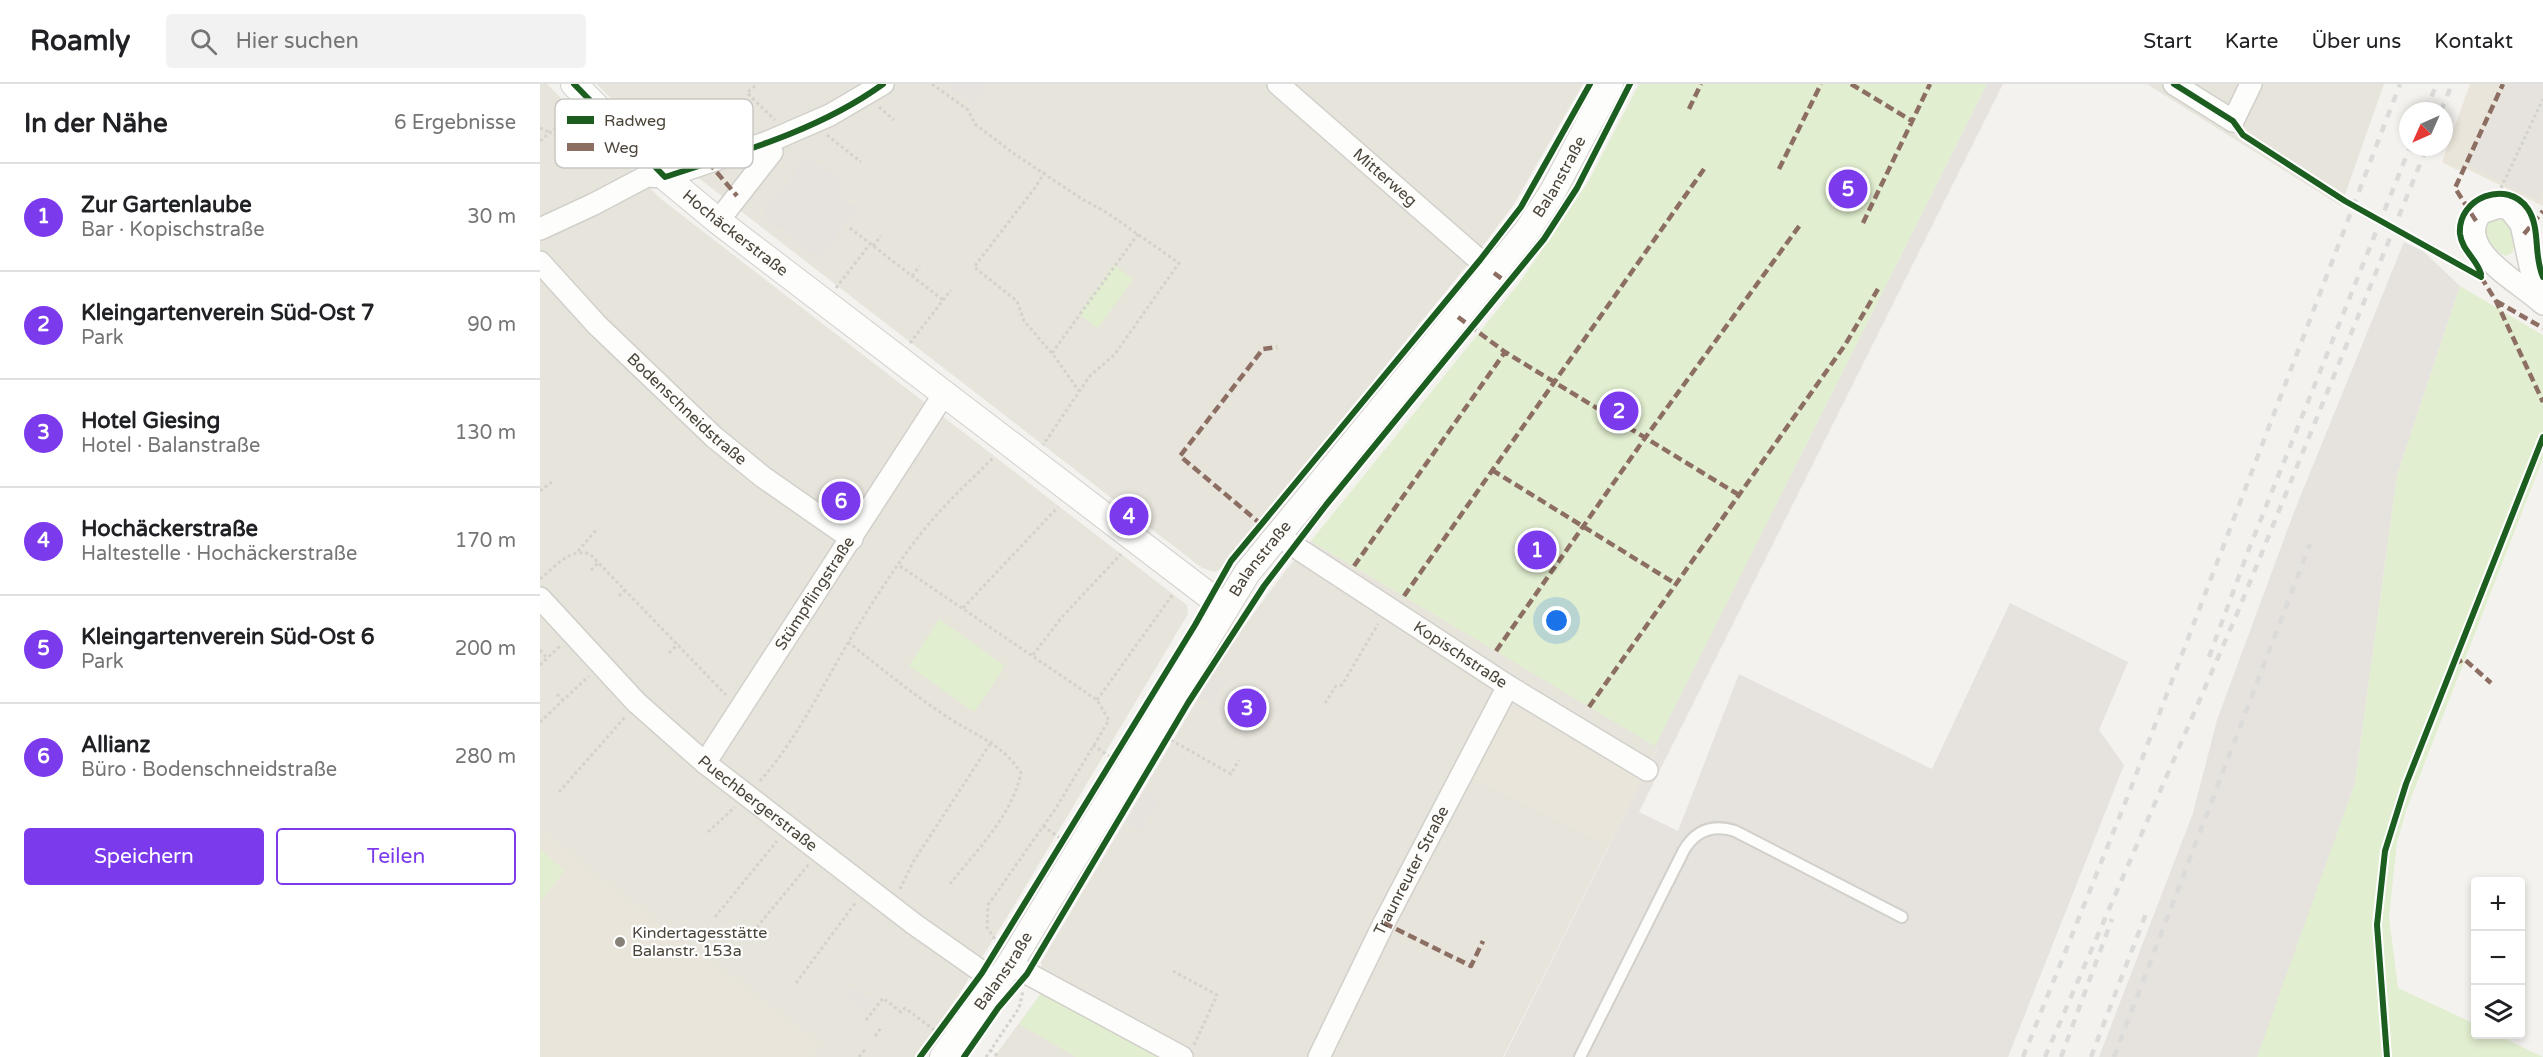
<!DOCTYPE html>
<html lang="de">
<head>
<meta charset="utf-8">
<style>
	:root { --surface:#fff; --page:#f2f2f2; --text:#202124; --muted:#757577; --line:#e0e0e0; --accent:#7c3aed }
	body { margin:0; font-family:"Varela Round",sans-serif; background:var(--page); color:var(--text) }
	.controls { position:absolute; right:18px; bottom:18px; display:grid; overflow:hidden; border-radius:6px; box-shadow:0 3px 9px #0003 }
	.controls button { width:54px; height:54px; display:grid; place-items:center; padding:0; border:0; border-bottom:2px solid var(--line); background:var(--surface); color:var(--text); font:30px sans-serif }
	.compass { position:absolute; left:1859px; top:18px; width:54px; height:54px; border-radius:50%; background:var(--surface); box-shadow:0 3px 9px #0003; rotate:225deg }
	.you { position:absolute; left:1017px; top:537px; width:21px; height:21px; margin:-15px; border:4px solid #fff; border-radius:50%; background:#1a73e8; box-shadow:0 0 0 9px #1a73e833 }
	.badge { display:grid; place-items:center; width:39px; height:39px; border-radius:50%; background:var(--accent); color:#fff; font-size:20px; font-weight:700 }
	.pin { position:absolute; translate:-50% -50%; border:3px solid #fff; box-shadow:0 2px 6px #0006 }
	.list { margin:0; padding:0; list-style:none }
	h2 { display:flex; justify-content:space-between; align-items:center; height:78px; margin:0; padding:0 24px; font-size:26px }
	h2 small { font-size:20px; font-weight:400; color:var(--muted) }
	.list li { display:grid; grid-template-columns:39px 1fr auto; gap:18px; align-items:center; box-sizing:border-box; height:108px; padding:0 24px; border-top:2px solid var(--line) }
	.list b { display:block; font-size:22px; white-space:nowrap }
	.list p { margin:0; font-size:20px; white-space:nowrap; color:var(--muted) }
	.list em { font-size:20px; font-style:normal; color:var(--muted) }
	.actions { display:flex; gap:12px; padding:18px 24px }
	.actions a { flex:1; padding:14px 0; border:2px solid var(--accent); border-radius:6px; text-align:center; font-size:21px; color:var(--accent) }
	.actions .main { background:var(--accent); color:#fff }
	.icon { flex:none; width:33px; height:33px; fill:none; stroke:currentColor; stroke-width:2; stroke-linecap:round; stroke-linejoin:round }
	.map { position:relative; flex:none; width:2003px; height:973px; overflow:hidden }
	header { display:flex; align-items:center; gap:36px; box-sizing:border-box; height:84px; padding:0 30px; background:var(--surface); border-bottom:2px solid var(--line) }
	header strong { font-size:28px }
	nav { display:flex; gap:33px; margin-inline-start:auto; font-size:21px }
	.search { width:420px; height:54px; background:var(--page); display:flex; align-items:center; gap:15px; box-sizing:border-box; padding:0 21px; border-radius:6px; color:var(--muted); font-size:22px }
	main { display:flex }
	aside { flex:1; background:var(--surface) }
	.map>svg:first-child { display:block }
	.residential { fill:#e7e4dc }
	.industrial { fill:#e6e2de }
	.education { fill:#eae5da }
	.green { fill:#e1eecf }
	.parking { fill:#e6e3df }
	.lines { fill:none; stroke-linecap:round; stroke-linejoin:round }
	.service-casing { stroke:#d2d0cb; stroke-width:14 }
	.minor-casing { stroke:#d2d0cb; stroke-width:24 }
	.tertiary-casing { stroke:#d2d0cb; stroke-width:28 }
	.path { stroke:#d3d2cc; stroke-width:3; stroke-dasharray:3 3; stroke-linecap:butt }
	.service { stroke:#fdfdfc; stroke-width:10 }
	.minor { stroke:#fdfdfc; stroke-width:21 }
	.tertiary { stroke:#fdfdfc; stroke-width:26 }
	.rail { stroke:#dbdbda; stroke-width:4.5; stroke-dasharray:8 8; stroke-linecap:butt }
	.path-bridge { stroke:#d3d2cc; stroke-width:3; stroke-dasharray:3 3; stroke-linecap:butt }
	.quiet { stroke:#8d6e63; stroke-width:4.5; stroke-dasharray:9 4.5; stroke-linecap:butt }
	.cycleway-casing { stroke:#fff; stroke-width:10 }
	.cycleway { stroke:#1b5e20; stroke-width:6 }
	.poi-dot { fill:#868178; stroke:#fff; stroke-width:2 }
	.labels { text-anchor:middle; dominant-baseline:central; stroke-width:4.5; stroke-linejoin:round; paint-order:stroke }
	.street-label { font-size:16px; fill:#4b4439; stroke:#fff }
	.poi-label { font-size:16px; fill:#4b4439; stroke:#fff; text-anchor:start }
	.key { fill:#fff; stroke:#c9c7c4; stroke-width:1.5 }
	.key-label { font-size:16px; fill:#4b4439 }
</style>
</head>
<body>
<header>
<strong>Roamly</strong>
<div class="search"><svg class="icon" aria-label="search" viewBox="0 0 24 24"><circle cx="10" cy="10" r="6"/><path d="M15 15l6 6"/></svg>Hier suchen</div>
<nav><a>Start</a><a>Karte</a><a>Über uns</a><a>Kontakt</a></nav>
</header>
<main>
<aside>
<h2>In der Nähe<small>6 Ergebnisse</small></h2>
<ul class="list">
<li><span class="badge">1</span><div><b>Zur Gartenlaube</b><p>Bar · Kopischstraße</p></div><em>30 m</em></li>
<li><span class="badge">2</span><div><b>Kleingartenverein Süd-Ost 7</b><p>Park</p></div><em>90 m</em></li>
<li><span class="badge">3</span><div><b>Hotel Giesing</b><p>Hotel · Balanstraße</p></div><em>130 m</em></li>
<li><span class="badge">4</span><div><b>Hochäckerstraße</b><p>Haltestelle · Hochäckerstraße</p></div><em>170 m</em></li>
<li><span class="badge">5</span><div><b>Kleingartenverein Süd-Ost 6</b><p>Park</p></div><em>200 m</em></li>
<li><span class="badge">6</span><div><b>Allianz</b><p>Büro · Bodenschneidstraße</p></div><em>280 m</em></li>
</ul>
<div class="actions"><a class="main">Speichern</a><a>Teilen</a></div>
</aside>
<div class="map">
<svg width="2003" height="973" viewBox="0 0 2003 973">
	<rect width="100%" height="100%" fill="#f4f2ee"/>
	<!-- residential -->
	<path class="residential" d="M0 0H7L121 115 647 521 648 530 475 820 418 912 375 973H0Z
		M57 0H1043L974 120 948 155 683 483 675 488 662 484 211 135 114 59Z
		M1607 0H1844L1801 122Z
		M771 457 1118 663 963 973H454L502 908 501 878 688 564 746 486Z"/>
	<!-- industrial -->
	<path class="industrial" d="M1447 0H1463L1099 728 1138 747 1199 590 1392 685 1470 519 1588 578 1559 646 1584 681 1468 973H964L1118 664 1115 662Z
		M1864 158 1883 167 1920 202 1857 392 1815 699 1725 954 1717 973H1559L1653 729 1677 636 1754 428Z"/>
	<!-- education -->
	<path class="education" d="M1930 0H2003V122L1927 85 1917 86 1902 78Z
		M972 624 988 630 1102 697 1069 762 933 694 966 629Z
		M0 744 48 786 279 960 269 973H0Z"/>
	<!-- green -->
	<path class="green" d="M1099 0H1447L1115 662 771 457 980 198 1048 98Z
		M1961 133 1970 139 1974 161 1973 168 1966 172 1960 169 1945 155V138Z
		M574 181 593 195 558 244 539 230Z
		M1920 202 2003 251V374L1866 727 1857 758 1849 833 1858 904 1935 940 1936 950 1957 951 2003 973H1717L1815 699 1857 392Z
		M399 535 465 582 434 628 369 582Z
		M0 765 25 787 0 817Z
		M502 908 620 973H536L479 940Z"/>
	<!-- parking -->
	<path class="parking" d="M406 0H449L432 21Z
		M1966 0H2003V106L1998 116 1927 81Z
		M267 72 303 99 295 108 317 124 280 175 222 130Z
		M673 589 686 597 672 620 659 613Z
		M604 707 619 716 600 747 586 739Z
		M314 903 335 919 327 929 306 913Z"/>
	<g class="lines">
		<!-- service casing -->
		<g class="service-casing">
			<path id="service" d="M1040 973 1144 766C1156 746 1173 740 1195 747L1362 833"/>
		</g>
		<!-- minor casing -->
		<g class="minor-casing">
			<g id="minor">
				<path id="s1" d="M738 0 954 189"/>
				<path d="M1634 0 1693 37 1711 0"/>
				<path d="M178 137 232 68 228 58"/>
				<path d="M0 145 54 120 107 92 125 93 228 58 290 31 343 0"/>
				<path id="s2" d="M0 178 57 241 174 353 223 393 312 455"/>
				<path d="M1997 214 1981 140 1969 125 1959 123 1941 129C1914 166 1980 198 2003 220"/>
				<path id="s3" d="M737 451 968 602 1107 686"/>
				<path id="s4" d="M0 514 97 619 165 679 374 840 458 899"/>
				<path id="s5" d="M165 679 404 310"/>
				<path d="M470 880 642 973"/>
				<path id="s6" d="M779 973 844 839 968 602"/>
			</g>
		</g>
		<!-- tertiary casing -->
		<g class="tertiary-casing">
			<g id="tertiary">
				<path id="s7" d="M34 0 125 93 178 137 685 524"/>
				<path id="s8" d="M403 973 470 880 707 489 987 147 1012 109 1070 0"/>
			</g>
		</g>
		<!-- path -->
		<path class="path" d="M392 0 428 26 435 40 473 69 542 115 566 128 639 179 575 270 549 293 503 361
			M215 2 207 9 235 36
			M339 23 354 36
			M0 44 9 48
			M287 51 321 78
			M1703 51 1805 117
			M0 57 33 29
			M505 88 494 105 434 183 477 217 484 237 515 273 539 307
			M1961 104 2003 15
			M310 144 403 216
			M1868 152 1932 186
			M333 162 341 152
			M372 192 380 182
			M296 204 330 160
			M370 259 411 206
			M512 269 598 150
			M0 407 13 397
			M38 467 57 445
			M360 482 557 616 569 636 516 724 448 821 447 843 458 860
			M51 486 59 478
			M0 495C16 482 29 464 50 470L186 611
			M79 512 86 505
			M423 524 518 423
			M308 558C342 585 376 613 412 636 439 653 463 661 481 689 472 732 436 767 410 800
			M0 566 7 574
			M129 569 138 560
			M493 571 522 533 581 470
			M0 581 21 561
			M17 610 23 616
			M557 616 633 510
			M785 619 796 602 802 601 838 540
			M0 638 49 592
			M631 656 691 690 699 676
			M553 661 572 674
			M220 697C257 655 280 606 308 559 330 521 365 467 393 435 412 413 434 393 454 373
			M19 708 85 633
			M503 742 521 755
			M168 748 195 723
			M360 805 373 778 452 657
			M175 833 237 757
			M213 848 269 780
			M633 887 677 911 654 961
			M256 899 316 818
			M326 936 343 914 361 928 365 924 397 948
			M335 952 341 944
			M450 966 459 973
			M319 973 326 964
			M446 973 479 924 483 907"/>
		<!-- service -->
		<use href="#service" class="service"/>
		<!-- minor -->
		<use href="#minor" class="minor"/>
		<!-- tertiary -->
		<use href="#tertiary" class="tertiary"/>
		<!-- rail -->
		<path class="rail" d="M1885 27 1897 0
			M1901 27 1912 0
			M1669 573 1709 465 1870 63
			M1483 973 1589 709 1860 0
			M1505 973 1699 525 1887 63
			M1521 973 1572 835
			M1551 973 1607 827
			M1574 973 1770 460"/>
		<!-- path-bridge -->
		<path class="path-bridge" d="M1805 117 1868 152"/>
		<!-- quiet -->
		<path class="quiet" d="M1311 0 1372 37
			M1149 25 1161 0
			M168 78 197 112
			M1239 85 1281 0
			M1936 137 1915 104 1963 0
			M1323 139 1390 0
			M1984 150 2003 127
			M954 189 969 200
			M1941 193 1956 217 2003 318
			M1956 217 2003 244
			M918 233 965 268 1199 411
			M952 386 1136 500
			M722 441 640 372 723 265 737 263
			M814 482 965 268
			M864 512 1164 85
			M956 567 1105 354 1260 141
			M1914 580 1924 575 1951 599
			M1049 623 1305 261 1338 205
			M844 839 931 882 943 857"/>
		<!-- cycleway casing -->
		<g class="cycleway-casing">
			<path id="cycleway" d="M34 0 125 93C198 69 280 46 343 0
				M1634 0 1693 37 1703 51 1805 117 1941 193
				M1941 190C1937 175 1922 167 1920 150 1917 114 1967 94 1988 125 2001 145 1993 171 2003 193
				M380 973 442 889 655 541 691 477 940 176 981 123 1050 0
				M424 973 458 924 487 890 648 619 724 502 786 421 1004 155 1037 104 1090 0
				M1847 973 1837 841 1845 767 1866 700 2003 353"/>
		</g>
		<!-- cycleway -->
		<use href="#cycleway" class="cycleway"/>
	</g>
	<!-- markers -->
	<circle class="poi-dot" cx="80" cy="858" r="6"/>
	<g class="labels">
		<!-- street labels -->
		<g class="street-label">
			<text stroke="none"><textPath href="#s8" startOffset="1077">Balanstraße</textPath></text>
			<text stroke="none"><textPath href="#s1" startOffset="142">Mitterweg</textPath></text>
			<text stroke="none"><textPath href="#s7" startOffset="220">Hochäckerstraße</textPath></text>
			<text stroke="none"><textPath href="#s2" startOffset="208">Bodenschneidstraße</textPath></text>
			<text stroke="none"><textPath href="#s8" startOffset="591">Balanstraße</textPath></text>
			<text stroke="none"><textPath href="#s5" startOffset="202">Stümpflingstraße</textPath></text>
			<text stroke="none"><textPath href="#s3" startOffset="219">Kopischstraße</textPath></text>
			<text stroke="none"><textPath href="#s4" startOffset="300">Puechbergerstraße</textPath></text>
			<text stroke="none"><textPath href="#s6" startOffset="208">Traunreuter Straße</textPath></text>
			<text stroke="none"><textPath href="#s8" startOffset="105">Balanstraße</textPath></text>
		</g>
		<!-- poi labels -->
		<g class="poi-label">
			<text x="92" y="849">Kindertagesstätte<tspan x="92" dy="18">Balanstr. 153a</tspan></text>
		</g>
	</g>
	<!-- legend -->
	<rect x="15" y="15" width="198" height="69" rx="9" class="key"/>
	<rect x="27" y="32" width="27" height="8" fill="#1b5e20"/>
	<rect x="27" y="59" width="27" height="8" fill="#8d6e63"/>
	<g class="key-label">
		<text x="64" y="42">Radweg</text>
		<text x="64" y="69">Weg</text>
	</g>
</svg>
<div class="controls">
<button>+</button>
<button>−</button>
<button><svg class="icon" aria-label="layers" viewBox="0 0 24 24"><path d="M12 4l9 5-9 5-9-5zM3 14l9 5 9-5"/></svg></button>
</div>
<svg class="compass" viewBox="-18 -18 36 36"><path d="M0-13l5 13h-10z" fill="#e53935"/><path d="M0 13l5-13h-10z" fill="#757577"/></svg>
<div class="you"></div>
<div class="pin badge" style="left:997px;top:466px">1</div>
<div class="pin badge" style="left:1079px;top:327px">2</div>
<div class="pin badge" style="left:707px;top:624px">3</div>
<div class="pin badge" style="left:589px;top:432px">4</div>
<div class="pin badge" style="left:1308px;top:105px">5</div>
<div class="pin badge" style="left:301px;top:417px">6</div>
</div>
</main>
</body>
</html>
